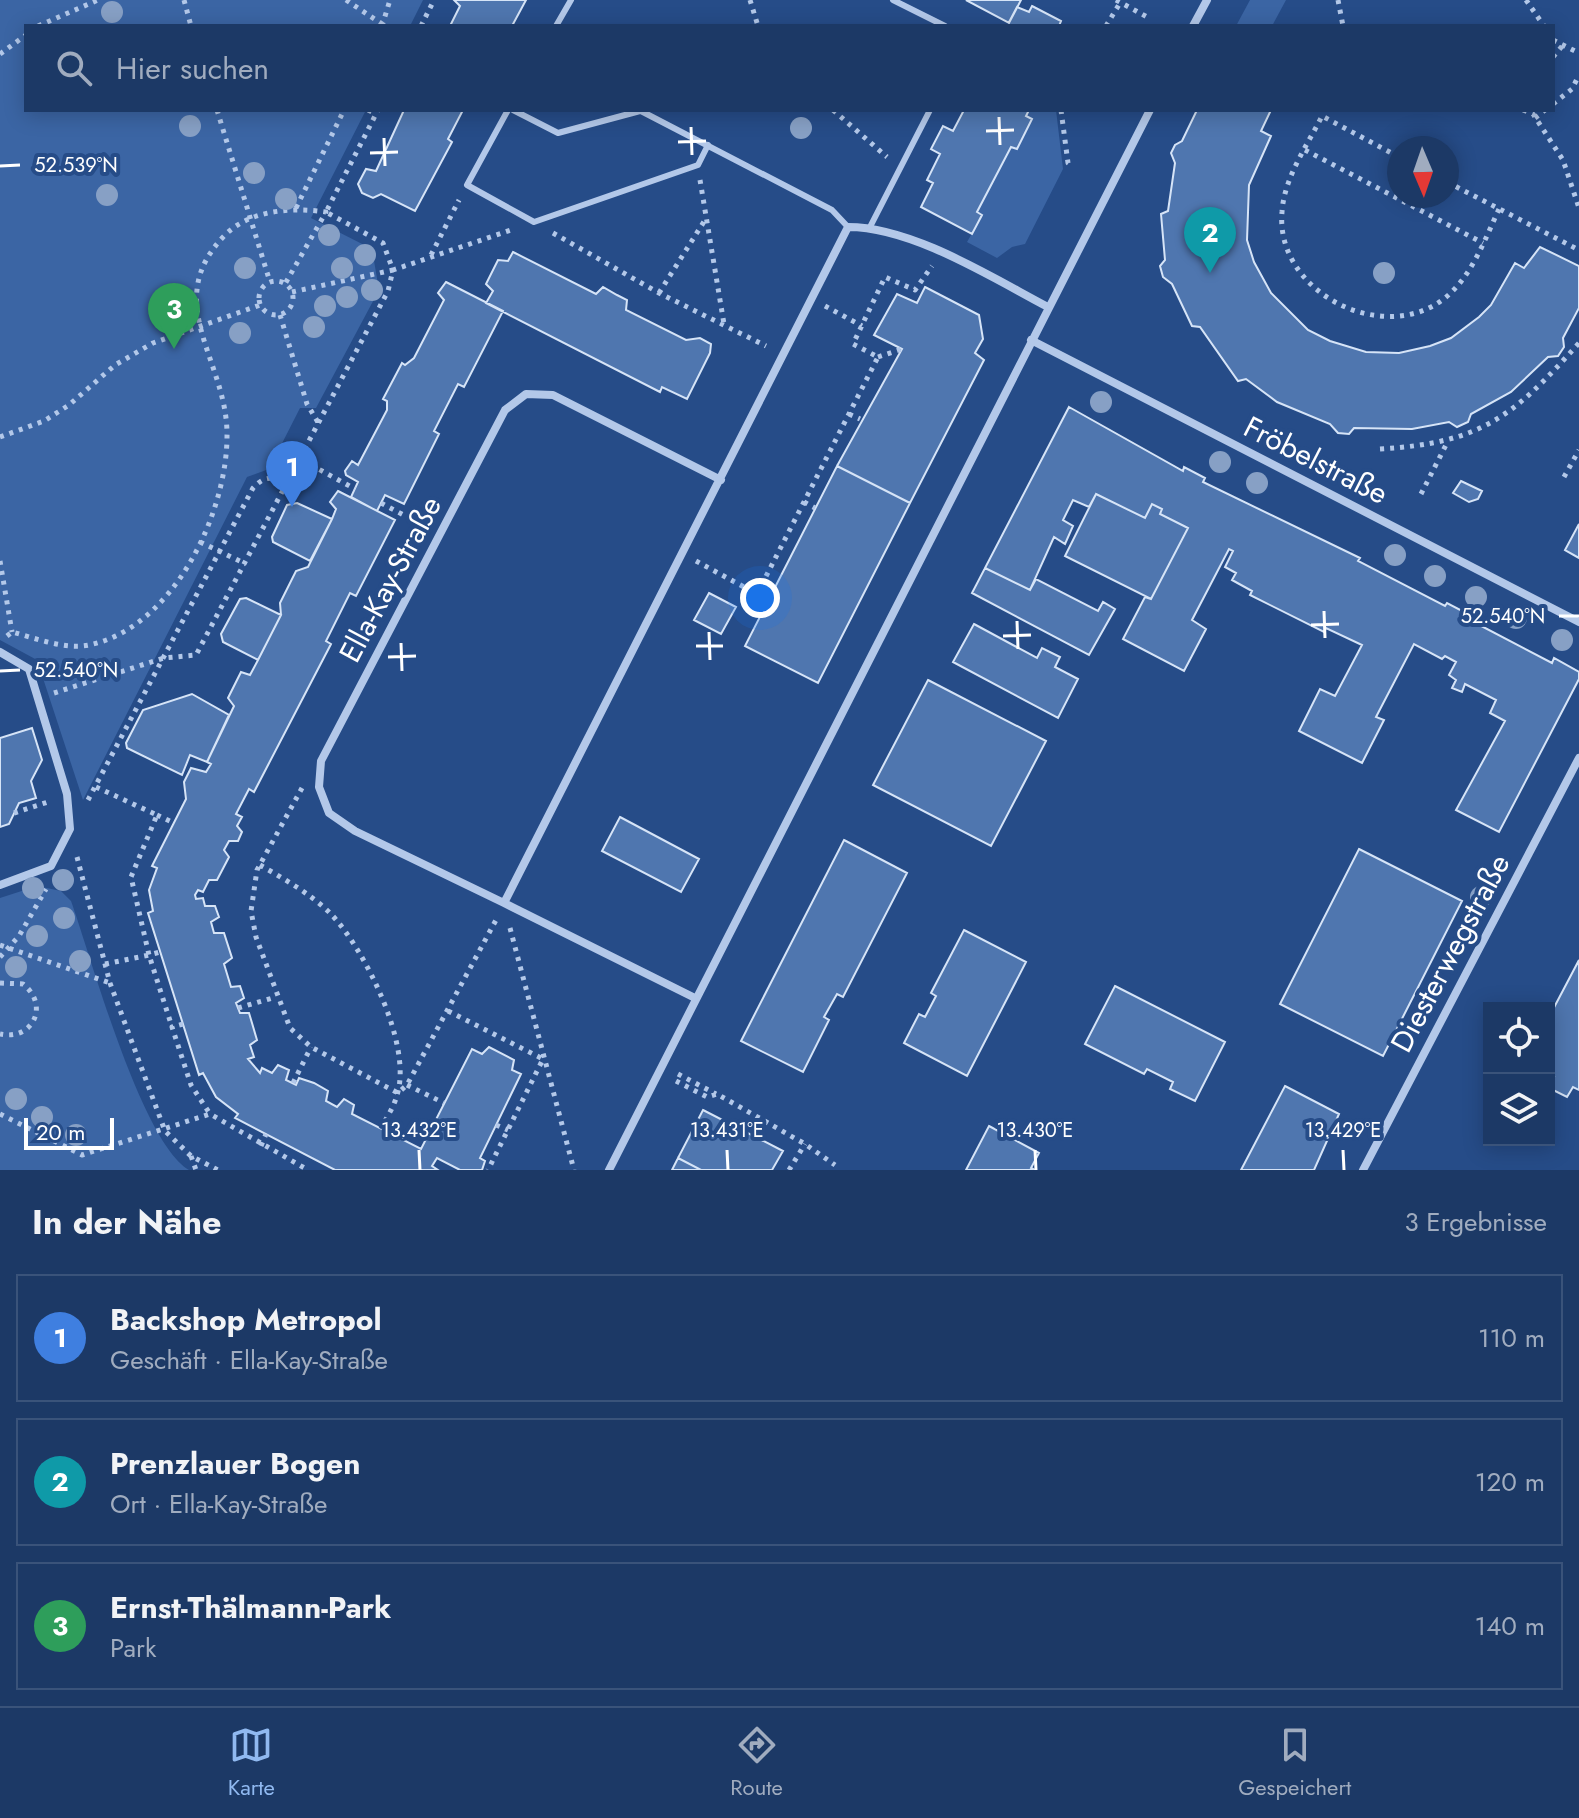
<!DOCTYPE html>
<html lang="de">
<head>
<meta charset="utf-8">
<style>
	:root { --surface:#1c3966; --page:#29446f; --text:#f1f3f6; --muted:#a0acbf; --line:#3a537a; --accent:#90b9f0 }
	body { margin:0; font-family:Jost,sans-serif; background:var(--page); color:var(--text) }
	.controls { position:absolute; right:24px; bottom:24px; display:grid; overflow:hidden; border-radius:0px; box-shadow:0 4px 20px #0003 }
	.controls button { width:72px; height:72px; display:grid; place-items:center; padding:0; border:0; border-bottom:2px solid var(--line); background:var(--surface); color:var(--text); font:40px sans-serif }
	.compass { position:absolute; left:1387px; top:136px; width:72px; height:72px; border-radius:50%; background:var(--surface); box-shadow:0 4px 20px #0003; rotate:178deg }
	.scale { position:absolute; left:24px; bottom:20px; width:90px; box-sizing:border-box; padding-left:8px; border:4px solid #fff; border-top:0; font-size:22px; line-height:28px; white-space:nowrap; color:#fff; -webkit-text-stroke:6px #264c88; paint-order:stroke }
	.you { position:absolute; left:760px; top:598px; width:28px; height:28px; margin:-20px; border:6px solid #fff; border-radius:50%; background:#1a73e8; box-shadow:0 0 0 12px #1a73e833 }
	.badge { display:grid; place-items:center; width:52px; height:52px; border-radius:50%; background:var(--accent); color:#fff; font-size:26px; font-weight:700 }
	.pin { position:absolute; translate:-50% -66px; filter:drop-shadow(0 2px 4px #0008) }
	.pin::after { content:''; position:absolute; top:42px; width:28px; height:24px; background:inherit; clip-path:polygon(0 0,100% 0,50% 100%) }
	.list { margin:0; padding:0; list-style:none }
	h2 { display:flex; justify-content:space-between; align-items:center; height:104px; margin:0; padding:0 32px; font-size:34px }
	h2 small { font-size:26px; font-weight:400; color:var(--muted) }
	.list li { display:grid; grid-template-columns:52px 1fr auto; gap:24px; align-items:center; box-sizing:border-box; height:128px; margin:0 16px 16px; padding:0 16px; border:2px solid var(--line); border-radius:0px }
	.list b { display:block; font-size:30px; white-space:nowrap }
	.list p { margin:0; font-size:26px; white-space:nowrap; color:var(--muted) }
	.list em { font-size:26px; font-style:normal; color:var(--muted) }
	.icon { flex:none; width:44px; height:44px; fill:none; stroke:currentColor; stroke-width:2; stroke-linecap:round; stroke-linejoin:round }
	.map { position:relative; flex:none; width:1579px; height:1170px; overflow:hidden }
	.search { position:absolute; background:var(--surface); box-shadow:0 4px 20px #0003; left:24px; right:24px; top:24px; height:88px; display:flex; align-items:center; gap:20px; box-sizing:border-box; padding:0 28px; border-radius:0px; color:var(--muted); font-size:30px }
	.sheet { height:536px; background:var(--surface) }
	nav { display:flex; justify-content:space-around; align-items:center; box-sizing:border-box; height:112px; border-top:2px solid var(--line); background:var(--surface); font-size:22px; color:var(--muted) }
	nav a { display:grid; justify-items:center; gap:4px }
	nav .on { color:var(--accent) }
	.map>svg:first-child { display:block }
	.green { fill:#3b65a4 }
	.building { fill:#4f76af; stroke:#d6e4f7; stroke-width:2 }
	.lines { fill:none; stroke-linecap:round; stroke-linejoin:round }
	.path { stroke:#b3c8e9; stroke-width:5; stroke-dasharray:4 6; stroke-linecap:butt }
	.lane { stroke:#b3c8e9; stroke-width:6 }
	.street { stroke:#b3c8e9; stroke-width:8 }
	.tree { fill:#87a0c5 }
	.ticks { fill:none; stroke:#fff; stroke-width:3 }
	.labels { text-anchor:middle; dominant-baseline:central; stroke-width:8; stroke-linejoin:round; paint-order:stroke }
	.street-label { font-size:30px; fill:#fff; stroke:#264c88 }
	.ticks-label { font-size:20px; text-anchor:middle; fill:#fff; stroke:#264c88; stroke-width:8; stroke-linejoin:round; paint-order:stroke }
</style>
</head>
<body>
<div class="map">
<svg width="1579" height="1170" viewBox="0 0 1579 1170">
	<rect width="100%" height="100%" fill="#264c88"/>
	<!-- green -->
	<path class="green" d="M0 0H423L410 26H26V110H366L311 218 372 249 379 290 316 408H300L269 469 247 477 83 800 37 660 0 640Z
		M1250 0H1286L1272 26H1236Z
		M1029 110H1056L1063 169 1025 244 1012 247 997 258 967 242 982 216 977 212 1011 147 1017 149 1032 120 1026 116Z
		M37 886 61 891 71 901C92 960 141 1141 189 1170H0V898Z"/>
	<!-- building -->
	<path class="building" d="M454 0H526L512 26H450L460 6Z
		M966 0H1021L1009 23Z
		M1032 6 1061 21 1059 26H1007L1017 7 1029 12Z
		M404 110H463L448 139 452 142 415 211 381 194 373 198 362 193 358 184 366 169 376 171Z
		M964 110H1029L1026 116 1032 119 1017 149 1011 147 977 212 982 215 972 234 921 207 933 183 927 180 940 154 931 149 943 126 953 131Z
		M1197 110H1271L1261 131 1271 136 1249 185 1247 240 1254 262 1271 293 1308 330 1330 341 1366 352 1399 353 1430 346 1451 338 1479 317 1491 305 1515 263 1524 268 1540 247 1579 266V308L1563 338 1564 347 1558 356 1548 357 1511 392 1471 414 1468 422 1457 427 1449 422 1412 429 1354 428 1349 434 1338 433 1330 424 1277 402 1246 379 1238 381 1200 327 1192 326 1172 284 1163 277 1160 266 1165 260 1161 214 1168 211 1175 163 1171 153 1175 145 1182 141Z
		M513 252 596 294 603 287 617 295 627 300 626 310 686 340 700 338 711 344 710 353 687 399 662 387 660 392 486 303 493 291 486 284 498 260 508 261Z
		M446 282 503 311 464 387 458 384 434 431 439 434 404 504 385 495 377 511 351 497 358 482 346 475 345 471 352 461 358 465 387 410V401L383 399 402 363 405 365 414 358 444 300 438 293Z
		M925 287 979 315 983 339 975 353 984 360 910 503 837 466 902 349 874 335 897 294 917 303Z
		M1069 407 1183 471 1184 467 1205 478 1203 482 1360 558 1358 561 1445 606 1447 603 1468 614 1466 618 1552 663 1554 658 1579 672V679L1499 832 1456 810 1505 721 1490 713 1496 700 1465 684 1462 692 1452 688 1456 680 1449 675 1456 662 1445 656 1442 659 1414 644 1376 717 1384 720 1362 763 1299 731 1320 689 1335 696 1362 645 1326 628 1324 632 1250 595 1252 591 1232 580 1236 573 1225 567 1233 551 1229 549 1192 620 1206 629 1184 671 1123 639 1145 597 1151 599 1188 528 1160 514 1162 509 1152 504 1145 518 1096 494 1089 507 1073 500 1063 520 1073 526 1065 544 1054 537 1030 590 985 568Z
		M837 466 910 503 818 683 745 646Z
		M1461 481 1482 491 1478 499 1469 502 1453 493Z
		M338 491 395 520 356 596 350 593 326 641 331 644 254 792 249 789 236 814 242 817 237 826 242 832 238 841H229L224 850 229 857 217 880H209L203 892 198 890 195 895 196 899 203 898 205 906H215L219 917 211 922 214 933H224L232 958 224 964 231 987 240 986 244 998 236 1003 240 1013H249L252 1023 257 1040 250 1045 254 1057 248 1059 260 1073 262 1068 272 1073 278 1065 289 1070 286 1080 296 1085 299 1078 314 1083 328 1091 326 1101 337 1107 344 1099 354 1105 352 1114 421 1149 472 1049 482 1054 489 1047 514 1060 512 1070 521 1074 480 1158 485 1161 482 1170H460L437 1158 432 1166 438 1170H335L235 1118 238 1114 216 1097 203 1073 199 1075 148 913 153 911 149 890 157 868 152 866 186 799 184 782 191 768 206 772 211 764 207 762 234 706 228 698 241 672 250 675 258 660 281 615 280 603 296 571 308 567 332 519 336 509 330 502Z
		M1096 494 1145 518 1152 504 1162 509 1160 514 1188 528 1151 599 1065 556Z
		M297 503 332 519 310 561 273 542 272 537 287 505Z
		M1579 524V558L1565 550Z
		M985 568 1030 590 1036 579 1098 611 1103 602 1115 609 1089 655 972 593Z
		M709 593 736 607 721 634 694 620Z
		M246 598 281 615 258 660 223 642 221 634 240 599Z
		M974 624 1037 658 1042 648 1060 657 1055 667 1078 679 1058 718 953 662Z
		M928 680 1046 741 991 846 873 785Z
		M192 694 229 715 207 762 190 755 182 775 127 748 126 743 143 710Z
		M32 728 42 760 31 781 36 798 19 803 9 824 0 827V738Z
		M620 817 699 859 681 892 602 851Z
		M844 840 907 873 843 997 837 994 824 1017 829 1020 803 1072 741 1041Z
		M1359 849 1462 901 1383 1056 1280 1004Z
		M964 930 1026 962 967 1076 904 1043 919 1014 925 1017 936 996 931 993Z
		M1579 960V1090L1573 1087 1567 1097 1549 1088 1554 1077 1549 1075V1017Z
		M1115 986 1225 1042 1195 1101 1170 1089 1173 1082 1147 1069 1144 1074 1085 1044Z
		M1285 1086 1339 1114 1314 1170H1241Z
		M703 1110 783 1151 772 1170H701L678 1158Z
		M989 1126 1039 1153 1031 1168 1035 1170H966Z
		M678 1158 701 1170H672Z"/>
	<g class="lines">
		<!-- path -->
		<path class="path" d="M184 0 191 26
			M346 0 385 26
			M750 0 758 26
			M1116 0 1149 18
			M1338 0 1343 26
			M1526 0 1544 26
			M38 26 98 0
			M382 26 390 0
			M421 26 434 0
			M1106 26 1120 3
			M1553 40 1579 53
			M0 54 26 35
			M1553 57 1563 45
			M1553 104 1572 89 1579 75
			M217 110 270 282
			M368 110 376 114
			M833 110 887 157
			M1061 110 1068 163 1072 166
			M1523 110 1533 114 1563 160 1579 208
			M1535 118 1545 110
			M1305 150 1483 243
			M1399 157 1322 116C1307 146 1284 178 1282 212 1275 292 1383 347 1445 298 1472 276 1485 239 1499 209
			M700 180 724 324
			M1447 182 1579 250
			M296 208 344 110
			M553 233 659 293 766 346
			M431 255 459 200
			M259 298a17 17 0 1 1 34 0a17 17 0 1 1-34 0Z
			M292 292 393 270 383 243 326 212 378 110
			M659 293 705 220
			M825 306 862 326
			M280 315 307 404 319 424
			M878 357 902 349
			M849 414 860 419
			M0 437 44 421 69 405 115 365 153 343 260 305
			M1380 449C1481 443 1513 417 1579 343
			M302 460 355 489
			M1564 477 1579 450
			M1421 494 1448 441
			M804 502 815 508
			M381 503 426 527
			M200 542 246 564
			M0 561 12 632
			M696 561 768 600
			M757 594 878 357 853 344 885 277 915 290 932 266
			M7 636 12 632C35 638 65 650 89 645 173 628 227 514 227 436 228 361 160 303 224 236 249 210 291 207 326 212L285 284
			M54 693 164 658 196 655 388 291 393 270 511 230
			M96 787 157 815 131 877 149 955 160 952
			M302 788 257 870 251 911 256 937 290 1028 311 1047 398 1093 407 1085 496 920
			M88 800 253 488C265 475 272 477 288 483
			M14 813 51 801
			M157 815 174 823
			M77 857 110 983 165 1131 191 1156 218 1170
			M260 865C284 879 311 894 331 914 365 950 413 1046 397 1095 394 1107 386 1118 381 1129
			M510 928 574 1170
			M0 945 110 983
			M0 957 19 936 46 889
			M105 964 149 955 172 1027
			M0 983 23 984C50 1005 33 1041 0 1034
			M238 1008 276 997
			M448 1011 543 1059 488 1170
			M183 1024 172 1027 191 1085 210 1114
			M678 1074 716 1094
			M676 1081 707 1097 717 1094 805 1144 835 1165
			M293 1083 311 1047
			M407 1085 444 1103
			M0 1114 82 1155 210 1114 308 1170
			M496 1125 508 1130
			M261 1146 266 1134
			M191 1156 196 1170
			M789 1170 805 1144"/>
		<!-- lane -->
		<path class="lane" d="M893 0 945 26
			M556 26 571 0
			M508 110 467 185 534 222 698 165 708 145
			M513 110 558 133 640 111
			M639 110 832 210 848 227
			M870 227 930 110"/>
		<!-- street -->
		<path class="street" d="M1193 26 1207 0
			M1031 340 1579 622
			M0 652 29 669 67 794 70 829 51 866 0 885
			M504 903 355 831 329 813 319 787 321 761 505 410 526 394 553 395 721 480
			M695 998 504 903 848 227C912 227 991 277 1048 307
			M609 1170 1150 110
			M1363 1170 1579 758"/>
	</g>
	<!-- trees -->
	<g class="tree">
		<circle cx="112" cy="12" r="11"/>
		<circle cx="190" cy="126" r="11"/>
		<circle cx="801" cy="128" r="11"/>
		<circle cx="254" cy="173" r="11"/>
		<circle cx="107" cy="195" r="11"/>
		<circle cx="286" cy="199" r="11"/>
		<circle cx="329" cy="235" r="11"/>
		<circle cx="365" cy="255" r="11"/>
		<circle cx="245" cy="268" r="11"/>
		<circle cx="342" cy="268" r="11"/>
		<circle cx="1384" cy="273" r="11"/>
		<circle cx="372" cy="290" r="11"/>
		<circle cx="347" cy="297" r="11"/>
		<circle cx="325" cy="306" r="11"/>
		<circle cx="314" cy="327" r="11"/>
		<circle cx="240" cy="333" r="11"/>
		<circle cx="1101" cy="402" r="11"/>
		<circle cx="1220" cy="462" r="11"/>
		<circle cx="1257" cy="483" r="11"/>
		<circle cx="1395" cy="555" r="11"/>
		<circle cx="1435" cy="576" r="11"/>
		<circle cx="1476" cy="597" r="11"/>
		<circle cx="1516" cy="618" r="11"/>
		<circle cx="1562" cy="640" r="11"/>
		<circle cx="63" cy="880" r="11"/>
		<circle cx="33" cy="888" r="11"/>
		<circle cx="1481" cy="897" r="11"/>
		<circle cx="64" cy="918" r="11"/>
		<circle cx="37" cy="936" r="11"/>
		<circle cx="80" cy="961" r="11"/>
		<circle cx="16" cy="967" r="11"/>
		<circle cx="16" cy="1099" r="11"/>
		<circle cx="42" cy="1117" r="11"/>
		<circle cx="76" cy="1135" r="11"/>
	</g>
	<!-- ticks -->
	<path class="ticks" d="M999 117 1000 145M691 127 692 155M986 131 1014 130M384 138 385 166M678 142 706 141M370 153 398 152M0 166 20 165M1324 611 1325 638M1559 616H1579M1017 621 1018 649M1311 625 1339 624M709 632 710 660M1003 636 1031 635M401 643 402 671M696 646H723M388 657 416 656M0 671 20 670M419 1150 420 1170M727 1150 728 1170M1035 1150 1036 1170M1343 1150 1344 1170"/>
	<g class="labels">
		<!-- street labels -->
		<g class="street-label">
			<text transform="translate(1316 460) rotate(27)">Fröbelstraße</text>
			<text transform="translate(390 579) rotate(-62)">Ella-Kay-Straße</text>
			<text transform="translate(1450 953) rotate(-62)">Diesterwegstraße</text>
		</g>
	</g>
	<g class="ticks-label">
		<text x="76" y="172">52.539°N</text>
		<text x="1503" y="623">52.540°N</text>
		<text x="76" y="677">52.540°N</text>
		<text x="419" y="1137">13.432°E</text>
		<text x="727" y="1137">13.431°E</text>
		<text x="1035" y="1137">13.430°E</text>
		<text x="1343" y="1137">13.429°E</text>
	</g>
</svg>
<div class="controls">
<button><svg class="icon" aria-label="locate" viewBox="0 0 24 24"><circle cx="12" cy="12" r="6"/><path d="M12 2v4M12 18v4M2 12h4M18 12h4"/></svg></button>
<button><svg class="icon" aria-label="layers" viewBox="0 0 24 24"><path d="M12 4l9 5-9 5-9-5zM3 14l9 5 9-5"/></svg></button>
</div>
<svg class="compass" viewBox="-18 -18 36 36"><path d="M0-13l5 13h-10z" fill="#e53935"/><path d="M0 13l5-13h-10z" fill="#a0acbf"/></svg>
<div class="scale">20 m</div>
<div class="you"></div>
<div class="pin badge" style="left:292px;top:507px;background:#3f7fe0">1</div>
<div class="pin badge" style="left:1210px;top:273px;background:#0f9aa8">2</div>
<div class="pin badge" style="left:174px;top:349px;background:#2e9e5b">3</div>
<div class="search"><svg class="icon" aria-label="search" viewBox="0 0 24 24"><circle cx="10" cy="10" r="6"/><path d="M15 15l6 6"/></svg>Hier suchen</div>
</div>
<section class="sheet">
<h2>In der Nähe<small>3 Ergebnisse</small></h2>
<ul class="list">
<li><span class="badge" style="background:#3f7fe0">1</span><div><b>Backshop Metropol</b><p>Geschäft · Ella-Kay-Straße</p></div><em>110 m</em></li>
<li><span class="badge" style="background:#0f9aa8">2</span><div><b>Prenzlauer Bogen</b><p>Ort · Ella-Kay-Straße</p></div><em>120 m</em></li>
<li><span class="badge" style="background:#2e9e5b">3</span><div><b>Ernst-Thälmann-Park</b><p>Park</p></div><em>140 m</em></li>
</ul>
</section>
<nav>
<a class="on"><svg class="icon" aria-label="map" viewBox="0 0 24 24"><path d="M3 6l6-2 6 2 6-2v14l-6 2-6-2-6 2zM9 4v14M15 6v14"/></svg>Karte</a>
<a><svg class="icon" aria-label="directions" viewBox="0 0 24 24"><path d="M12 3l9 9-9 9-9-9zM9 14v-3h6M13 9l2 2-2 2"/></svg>Route</a>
<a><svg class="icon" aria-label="saved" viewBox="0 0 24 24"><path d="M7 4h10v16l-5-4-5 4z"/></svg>Gespeichert</a>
</nav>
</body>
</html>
